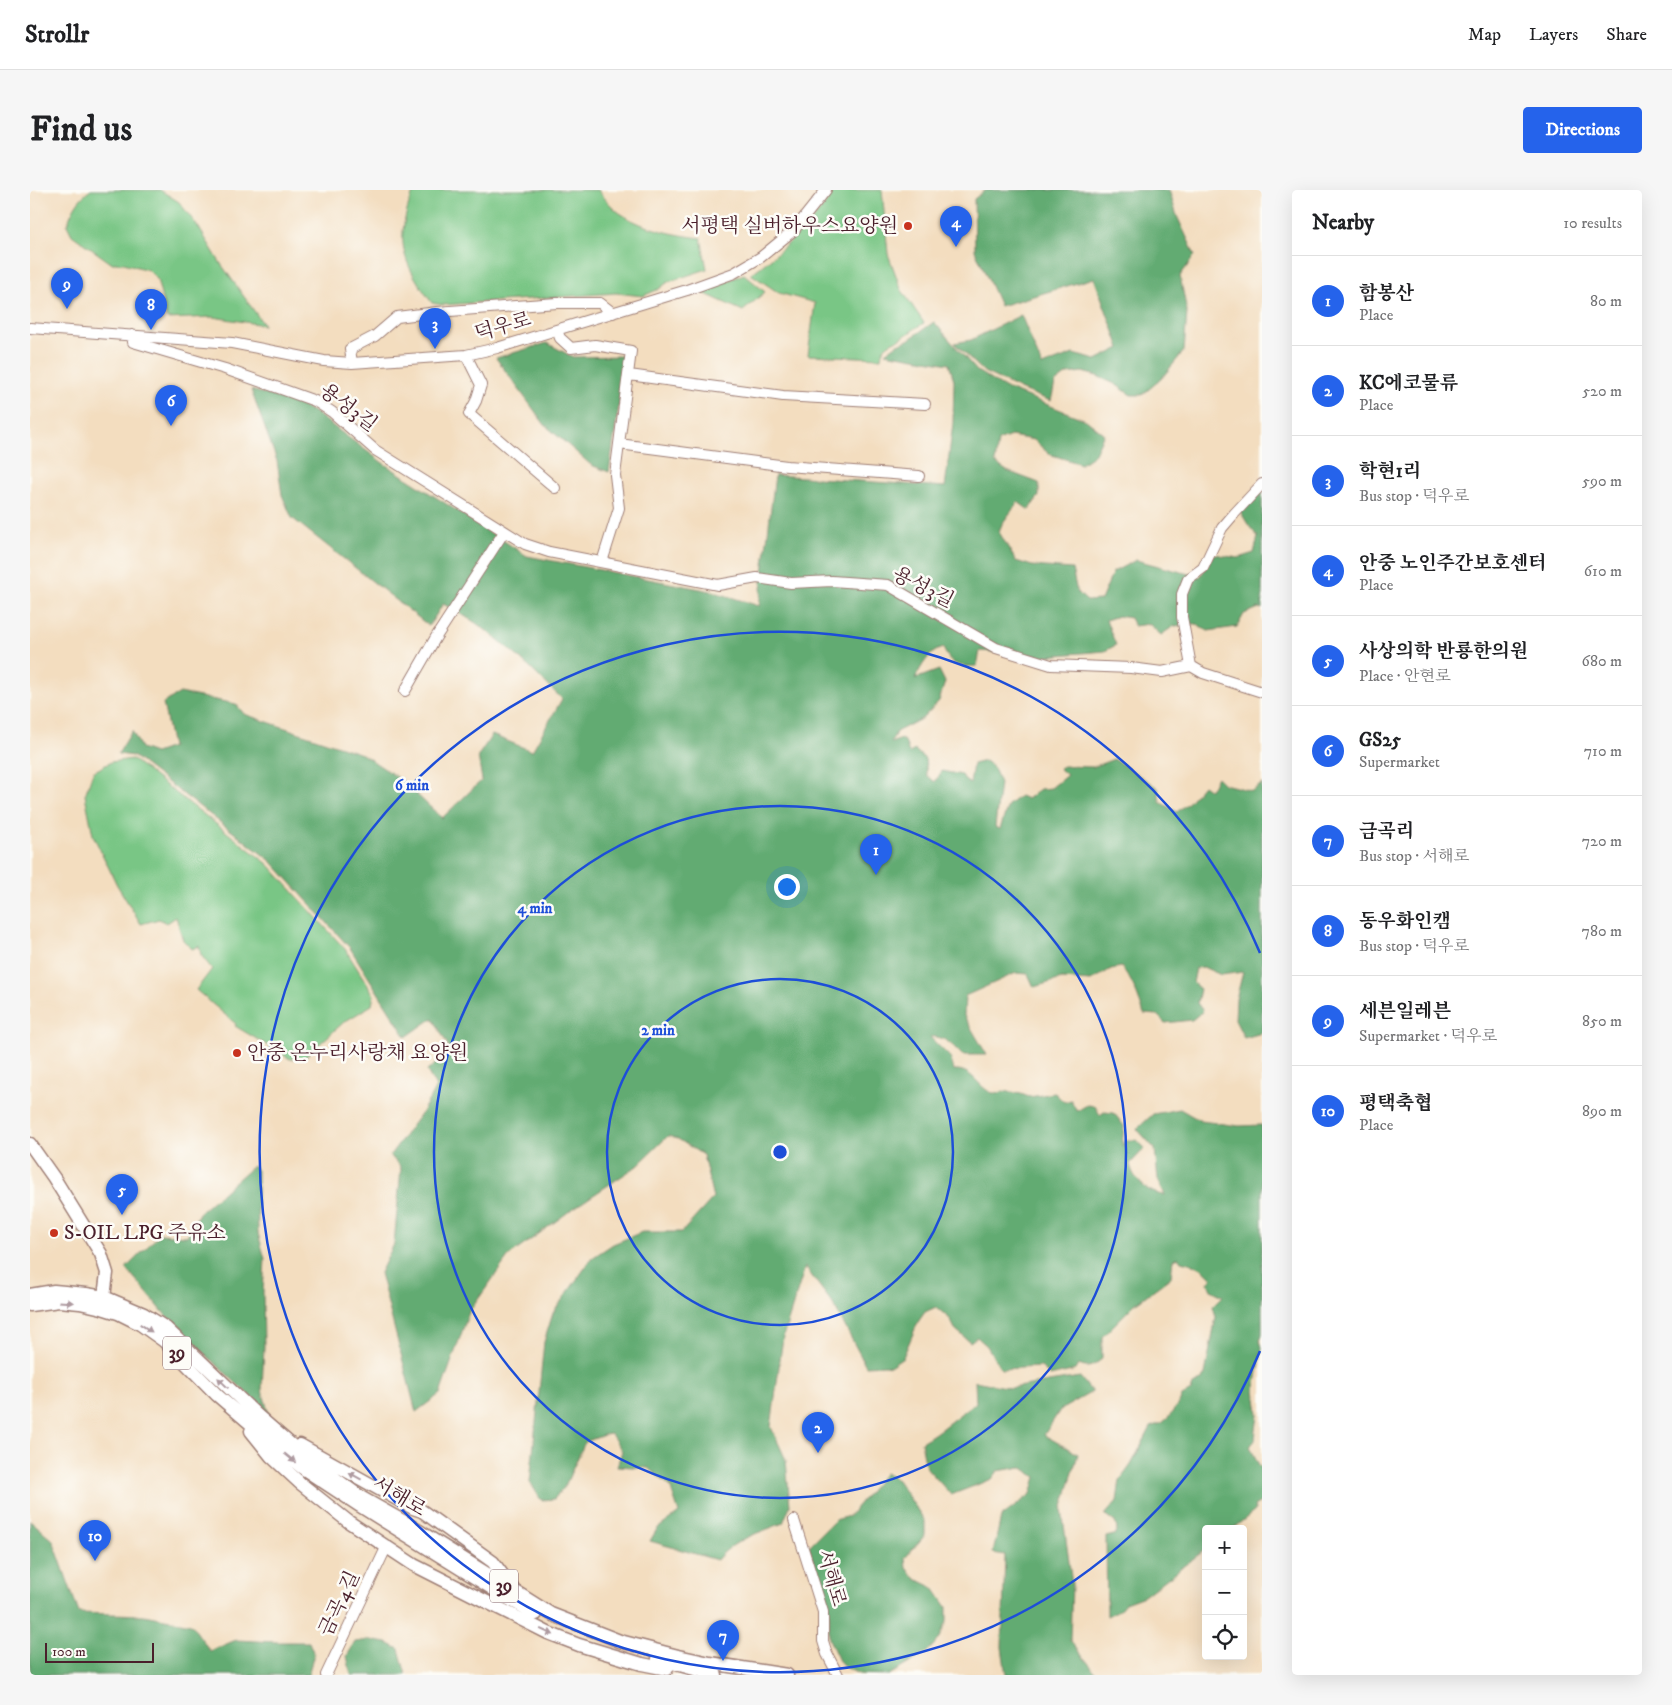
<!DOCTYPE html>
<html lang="en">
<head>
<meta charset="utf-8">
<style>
	:root { --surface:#fff; --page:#f6f6f6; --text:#202124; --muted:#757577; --line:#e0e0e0; --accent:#2563eb }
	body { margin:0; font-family:"IM FELL DW Pica","Noto Serif KR",serif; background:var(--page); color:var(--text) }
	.controls { position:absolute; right:15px; bottom:15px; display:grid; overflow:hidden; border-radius:5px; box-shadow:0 5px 20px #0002 }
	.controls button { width:45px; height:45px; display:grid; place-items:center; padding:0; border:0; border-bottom:1px solid var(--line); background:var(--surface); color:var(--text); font:25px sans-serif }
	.scale { position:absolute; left:15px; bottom:12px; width:109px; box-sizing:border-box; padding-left:5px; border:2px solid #4a1f2b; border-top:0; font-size:14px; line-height:18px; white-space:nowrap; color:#4a1f2b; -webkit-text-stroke:4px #fdfcf7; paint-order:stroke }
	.you { position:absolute; left:756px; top:696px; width:18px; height:18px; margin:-12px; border:4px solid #fff; border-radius:50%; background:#1a73e8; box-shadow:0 0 0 8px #1a73e833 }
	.badge { display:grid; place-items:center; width:32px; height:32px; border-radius:50%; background:var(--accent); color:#fff; font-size:16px; font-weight:700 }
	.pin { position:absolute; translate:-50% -41px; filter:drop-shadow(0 1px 2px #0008) }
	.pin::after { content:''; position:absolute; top:26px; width:18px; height:15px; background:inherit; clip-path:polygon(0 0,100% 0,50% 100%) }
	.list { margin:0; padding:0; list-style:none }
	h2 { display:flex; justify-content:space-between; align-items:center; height:65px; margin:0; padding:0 20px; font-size:21px }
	h2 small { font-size:16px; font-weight:400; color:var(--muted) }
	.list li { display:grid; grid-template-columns:32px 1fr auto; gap:15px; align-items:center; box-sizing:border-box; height:90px; padding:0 20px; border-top:1px solid var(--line) }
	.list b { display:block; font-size:19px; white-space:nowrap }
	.list p { margin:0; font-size:16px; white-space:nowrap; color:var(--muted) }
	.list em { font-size:16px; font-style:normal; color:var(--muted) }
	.icon { flex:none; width:28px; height:28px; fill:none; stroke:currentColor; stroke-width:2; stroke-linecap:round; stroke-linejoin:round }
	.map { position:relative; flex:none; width:1232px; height:1485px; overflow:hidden; border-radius:5px }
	header { display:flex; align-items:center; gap:30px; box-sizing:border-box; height:70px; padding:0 25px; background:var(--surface); border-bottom:1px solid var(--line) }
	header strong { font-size:24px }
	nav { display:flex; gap:28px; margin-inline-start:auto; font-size:18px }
	.intro { display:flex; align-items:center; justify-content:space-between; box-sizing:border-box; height:120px; padding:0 30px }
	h1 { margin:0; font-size:35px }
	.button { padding:12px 22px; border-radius:5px; background:var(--accent); color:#fff; font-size:18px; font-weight:700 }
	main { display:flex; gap:30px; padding:0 30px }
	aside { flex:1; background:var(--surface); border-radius:5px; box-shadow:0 5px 20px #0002 }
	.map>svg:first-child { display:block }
	.green { fill:#79c685; stroke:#627258 }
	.forest { fill:#62ab72; stroke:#56654e }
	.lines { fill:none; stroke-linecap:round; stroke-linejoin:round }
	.minor-casing { stroke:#9e7e75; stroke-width:12 }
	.major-casing { stroke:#9e7e75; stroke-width:15 }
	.minor { stroke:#fff; stroke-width:10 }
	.major { stroke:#fff; stroke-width:12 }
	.oneway { fill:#ae9aa0 }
	.ring { fill:none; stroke:#1d4ed8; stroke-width:2.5 }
	.poi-dot { fill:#c8321e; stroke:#fdfcf7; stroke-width:2 }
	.labels { text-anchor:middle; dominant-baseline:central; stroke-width:5; stroke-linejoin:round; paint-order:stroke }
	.shield { fill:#fdfcf7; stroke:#806168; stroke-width:1 }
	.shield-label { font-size:19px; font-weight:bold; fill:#4a1f2b }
	.poi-label { font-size:20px; fill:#4a1f2b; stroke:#fdfcf7; text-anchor:start }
	.street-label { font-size:20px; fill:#4a1f2b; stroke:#fdfcf7 }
	.centre { fill:#1d4ed8; stroke:#fdfcf7; stroke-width:2.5 }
	.ring-label { font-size:15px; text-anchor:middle; font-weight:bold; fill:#1d4ed8; stroke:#fdfcf7; stroke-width:5; stroke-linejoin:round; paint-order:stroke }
</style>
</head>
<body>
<header>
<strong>Strollr</strong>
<nav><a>Map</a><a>Layers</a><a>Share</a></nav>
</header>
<div class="intro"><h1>Find us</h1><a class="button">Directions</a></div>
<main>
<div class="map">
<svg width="1232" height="1485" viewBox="0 0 1232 1485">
	<rect width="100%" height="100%" fill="#fdfcf7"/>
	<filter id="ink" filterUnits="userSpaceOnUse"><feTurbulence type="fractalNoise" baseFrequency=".02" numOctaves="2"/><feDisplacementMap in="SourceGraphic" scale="10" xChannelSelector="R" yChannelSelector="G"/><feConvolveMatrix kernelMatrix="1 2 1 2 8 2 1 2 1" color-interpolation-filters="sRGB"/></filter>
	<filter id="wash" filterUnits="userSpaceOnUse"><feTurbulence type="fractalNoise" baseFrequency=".0096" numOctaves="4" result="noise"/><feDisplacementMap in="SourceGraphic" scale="20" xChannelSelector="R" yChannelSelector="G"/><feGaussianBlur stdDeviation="1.12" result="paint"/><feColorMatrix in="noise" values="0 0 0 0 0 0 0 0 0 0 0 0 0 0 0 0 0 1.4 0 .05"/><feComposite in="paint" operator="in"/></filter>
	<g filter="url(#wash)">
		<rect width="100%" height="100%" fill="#f3ddbf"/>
		<!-- green -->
		<path class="green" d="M61 0H130L149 12 169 38 191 74 234 135 183 127 137 129 127 89 118 80 94 73H81L42 45 37 35C42 21 48 8 61 0Z
			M384 0H568C575 9 584 20 593 25 614 39 646 45 671 48L677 79 638 92 629 99 613 106 586 103 413 115 402 113C371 70 364 52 384 0Z
			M804 0H852L858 64 871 99 894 133C887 137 880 142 873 147 863 153 852 154 851 168L778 165 785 113 749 103 721 84C747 65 789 29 804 0Z
			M714 84 735 102 713 121 671 102Z
			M102 569 238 674 315 759 344 805 342 815 314 832 274 868 260 869 205 836 206 834 166 800 182 779 171 765 169 756 162 759 153 750 146 727 137 733 129 729 111 734 87 695 63 645 55 605 63 582 81 572Z"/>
		<!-- forest -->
		<path class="forest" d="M956 0H1139L1147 26 1165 65 1150 86 1157 122 1154 161 1131 189 1112 205H1101L1085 194 1067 186 1052 182 1037 184 1025 193 1021 211 992 200 954 182 924 153 941 150 991 125 1012 176 1043 164 1066 170 1090 158 1064 88 970 116 945 60 944 9Z
			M904 132 947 181 973 197 1056 230 1074 244 1064 265 1051 274 1019 264 1004 250 981 246 968 251 965 273 977 281 1009 293V306L999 320 988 312 972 334 969 342 986 371 1002 376 1042 379 1047 402 1057 411 1071 410 1083 382 1106 370 1170 387 1184 364 1208 368 1224 363 1228 347 1219 336 1210 321 1232 301V419L1229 418 1214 424 1207 437 1178 441 1167 434 1144 436 1131 445 1119 434 1104 436 1100 428 1088 426 1076 430 1086 455 1075 461 1015 466 950 461 947 476C929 477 921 476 913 458 899 461 891 477 885 489L909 480 915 492 909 511 893 528 866 542 861 553 871 549 875 551 879 563 885 560 895 569 897 585 905 592 912 581 932 585 935 590 940 594 943 574 955 571 964 578 970 593 965 637 970 639 978 615 990 606 997 609 1010 599 1021 598 1037 585 1029 578 1033 576 1063 577 1084 569 1128 598 1130 612 1147 622 1160 611 1173 595 1180 600 1187 587 1194 594 1222 601 1232 594V843L1214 848 1205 830 1206 809 1213 782 1191 785 1173 777 1166 778 1163 793 1170 799 1167 813 1173 821 1162 830 1135 833 1127 825 1114 824C1108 807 1103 790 1091 777L1081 779 1061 791 1032 789 1004 797 998 784 986 783 935 806 934 826 957 865H932C923 856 914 845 900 847L920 867 924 880C942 879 947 895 960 902 962 903 966 903 968 904L973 901 991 904 999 907 1025 903 1034 912 1041 910 1047 921 1057 915 1065 916 1070 925 1074 922 1084 923 1094 936 1092 956 1097 950H1106L1115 958 1100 974C1103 990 1119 1004 1135 1005L1128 990 1125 959 1107 939 1123 924 1150 919 1171 931 1209 936 1232 935V1144L1230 1150 1232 1158 1225 1199 1228 1224 1225 1249 1220 1257 1229 1275 1232 1277V1311L1224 1316 1225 1321 1202 1339H1176V1359L1114 1406 1095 1413 1089 1420 1077 1426 1076 1347 1084 1345 1087 1339 1085 1332 1075 1325 1087 1311 1090 1290 1101 1275 1121 1237 1132 1233 1138 1228 1150 1211 1152 1206 1161 1201 1163 1195 1171 1191 1175 1184 1186 1127 1183 1116 1193 1106 1181 1100 1178 1093 1182 1088C1170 1075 1167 1075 1151 1071L1148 1067 1143 1070 1141 1087 1105 1114 1072 1147V1169C1064 1175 1059 1180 1049 1175L1046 1180 1020 1186 1011 1177 971 1179 957 1156 947 1147 940 1152 925 1139 920 1129 906 1117 895 1122 888 1132 873 1167 860 1176 855 1175 836 1176 803 1114 775 1077 753 1147 741 1237 756 1270 760 1316 753 1333C731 1342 702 1350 687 1370L620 1351 627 1339 649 1323 640 1296 618 1278 587 1276 592 1261 581 1244 574 1245 555 1252 535 1296 524 1309 511 1310 500 1292 514 1152 523 1123 562 1068 583 1054 612 1042H652L683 1008 673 965 648 949 638 946 607 976 541 1020 479 1066 439 1122 410 1204 386 1222 350 1083 364 1054 371 978 360 965 392 922 406 897 397 881 421 861 403 828 376 847 320 758 241 671 103 566 88 564 102 541 111 558 125 563 142 557 133 513 150 503 206 514 214 524 332 564 370 589 412 628 452 590 448 566 462 545 502 561 532 509C495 473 459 436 413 414L399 436 262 328 252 305 247 271 221 200 263 212 284 222 353 273 497 366 681 401 729 416 745 285 915 297 923 233 924 190 919 174 855 163 866 155 878 150Z
			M517 153 543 167 594 166 593 188 579 282 561 275 515 235 466 168Z
			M223 976 227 980 228 1043 235 1069 233 1102 234 1156 232 1200 239 1224 144 1135 96 1078 130 1044 157 1046 169 1023Z
			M1050 1187 1062 1202 1030 1220 1014 1245 1048 1264 1032 1320 1042 1394 1040 1451 1068 1485H976L972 1457 975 1365 963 1363 971 1327 1001 1304 1006 1287 991 1277 968 1281 962 1289 921 1305 896 1277 891 1252C911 1241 927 1225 946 1213L945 1191 981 1198Z
			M855 1283 867 1290 895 1331V1345L875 1368 876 1378 886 1389 904 1398 917 1417V1432L909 1450 896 1463 871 1478 859 1485 829 1484 816 1478 809 1471 799 1449V1424L779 1356 805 1330 819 1326Z
			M0 1330 23 1350 49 1423 114 1425 161 1434 180 1461 206 1450 247 1452H279L284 1464 278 1485H0Z
			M339 1450 357 1453 369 1459 376 1485H321L317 1466 325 1452Z"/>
	</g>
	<g filter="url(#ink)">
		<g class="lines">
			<!-- minor casing -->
			<g class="minor-casing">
				<path id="minor" d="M0 138 202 153 294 171 322 173 436 165 467 158 657 100 704 83 731 67 764 40 796 0
					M527 140 530 148 541 158 565 155 601 161 585 285 589 318 572 372
					M102 145 103 152 195 179 285 211 302 222 345 260 495 354 519 362 688 395 727 388 761 393 802 391 858 395 966 458 1021 475 1101 478 1132 482 1161 476
					M436 165 451 195 446 211 439 224 525 298
					M322 173 320 159 345 146 367 127 407 122 527 113H570L583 123
					M599 185 753 206 895 214
					M589 254 757 276 889 286
					M1232 294 1204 324 1192 338 1173 378 1158 389 1152 404V427L1161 476 1173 483 1232 502
					M375 501 406 447 474 342
					M764 1330 793 1422V1451L797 1464 808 1485
					M296 1485 356 1358"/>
			</g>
			<!-- major casing -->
			<g class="major-casing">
				<path id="major" d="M0 954 24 988 71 1064 77 1083 73 1115
					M0 1105 24 1101 56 1104 74 1107 114 1124 136 1138 228 1226 272 1264 332 1308 378 1334 521 1424 590 1451 648 1466 680 1473 757 1485
					M0 1115 29 1111 50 1113 72 1118 88 1123 110 1134 134 1151 187 1205 271 1277 330 1316 479 1409 506 1424
					M221 1241 241 1266 270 1293 319 1332 384 1375 518 1443 549 1455 612 1474 637 1479
					M270 1255 383 1318 392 1321 463 1372 483 1399
					M628 1469 686 1485"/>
			</g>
			<!-- minor -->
			<use href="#minor" class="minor"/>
			<!-- major -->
			<use href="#major" class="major"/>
		</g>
		<!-- one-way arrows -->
		<defs><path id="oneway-solid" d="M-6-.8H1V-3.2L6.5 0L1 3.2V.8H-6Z" transform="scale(1.25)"/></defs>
		<g class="oneway">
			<use href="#oneway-solid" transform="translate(36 1112) rotate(4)"/>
			<use href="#oneway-solid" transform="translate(116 1138) rotate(33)"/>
			<use href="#oneway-solid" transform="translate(193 1193) rotate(-136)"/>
			<use href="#oneway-solid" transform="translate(260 1268) rotate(40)"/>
			<use href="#oneway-solid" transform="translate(325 1286) rotate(-151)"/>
			<use href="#oneway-solid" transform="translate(517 1442) rotate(24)"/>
		</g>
	</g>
	<!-- distance rings -->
	<g class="ring">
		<circle cx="750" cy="962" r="173"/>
		<circle cx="750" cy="962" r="346"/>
		<path d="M1230 1161A520 520 0 1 1 1230 763"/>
	</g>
	<!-- markers -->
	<g class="poi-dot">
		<circle cx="878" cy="36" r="5"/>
		<circle cx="207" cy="863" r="5"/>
		<circle cx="24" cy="1043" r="5"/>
	</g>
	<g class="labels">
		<!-- shield labels -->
		<g class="shield">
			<rect x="133" y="1146.5" width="28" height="33" rx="4"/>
			<rect x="460" y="1379.5" width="28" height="33" rx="4"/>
		</g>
		<g class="shield-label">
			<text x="147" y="1163">39</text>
			<text x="474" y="1396">39</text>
		</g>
		<!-- poi labels -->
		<g class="poi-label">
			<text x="868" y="36" text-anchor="end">서평택 실버하우스요양원</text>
			<text x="217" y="863">안중 온누리사랑채 요양원</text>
			<text x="34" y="1043">S-OIL LPG 주유소</text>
		</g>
		<!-- street labels -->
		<g class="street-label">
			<text transform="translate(473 137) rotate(-16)">덕우로</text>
			<text transform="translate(318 218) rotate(37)">용성3길</text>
			<text transform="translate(893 398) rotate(27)">용성3길</text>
			<text transform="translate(369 1307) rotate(31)">서해로</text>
			<text transform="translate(801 1388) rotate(74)">서해로</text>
			<text transform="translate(310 1414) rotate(-65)">금곡4길</text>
		</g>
	</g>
	<circle cx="750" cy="962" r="8" class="centre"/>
	<g class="ring-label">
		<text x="382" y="600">6 min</text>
		<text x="505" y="723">4 min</text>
		<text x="628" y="845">2 min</text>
	</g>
</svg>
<div class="controls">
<button>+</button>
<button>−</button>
<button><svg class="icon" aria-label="locate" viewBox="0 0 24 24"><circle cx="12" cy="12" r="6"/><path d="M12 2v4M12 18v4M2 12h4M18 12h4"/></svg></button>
</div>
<div class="scale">100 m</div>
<div class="you"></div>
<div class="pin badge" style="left:846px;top:685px">1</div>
<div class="pin badge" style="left:788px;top:1263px">2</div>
<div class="pin badge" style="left:405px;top:159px">3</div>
<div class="pin badge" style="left:926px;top:57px">4</div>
<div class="pin badge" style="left:92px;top:1025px">5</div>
<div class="pin badge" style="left:141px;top:236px">6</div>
<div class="pin badge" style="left:693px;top:1471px">7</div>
<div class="pin badge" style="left:121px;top:140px">8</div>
<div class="pin badge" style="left:37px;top:119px">9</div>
<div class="pin badge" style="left:65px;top:1371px">10</div>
</div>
<aside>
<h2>Nearby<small>10 results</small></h2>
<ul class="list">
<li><span class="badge">1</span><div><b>함봉산</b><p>Place</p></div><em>80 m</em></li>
<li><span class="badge">2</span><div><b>KC에코물류</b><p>Place</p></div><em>520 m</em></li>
<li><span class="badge">3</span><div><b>학현1리</b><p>Bus stop · 덕우로</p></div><em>590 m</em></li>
<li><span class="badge">4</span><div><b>안중 노인주간보호센터</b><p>Place</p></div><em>610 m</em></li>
<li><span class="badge">5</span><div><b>사상의학 반룡한의원</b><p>Place · 안현로</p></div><em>680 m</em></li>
<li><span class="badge">6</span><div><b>GS25</b><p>Supermarket</p></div><em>710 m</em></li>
<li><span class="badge">7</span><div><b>금곡리</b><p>Bus stop · 서해로</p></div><em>720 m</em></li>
<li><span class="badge">8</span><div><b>동우화인캠</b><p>Bus stop · 덕우로</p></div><em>780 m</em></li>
<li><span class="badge">9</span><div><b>세븐일레븐</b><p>Supermarket · 덕우로</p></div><em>850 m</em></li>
<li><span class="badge">10</span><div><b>평택축협</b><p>Place</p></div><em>890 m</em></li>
</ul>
</aside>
</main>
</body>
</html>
